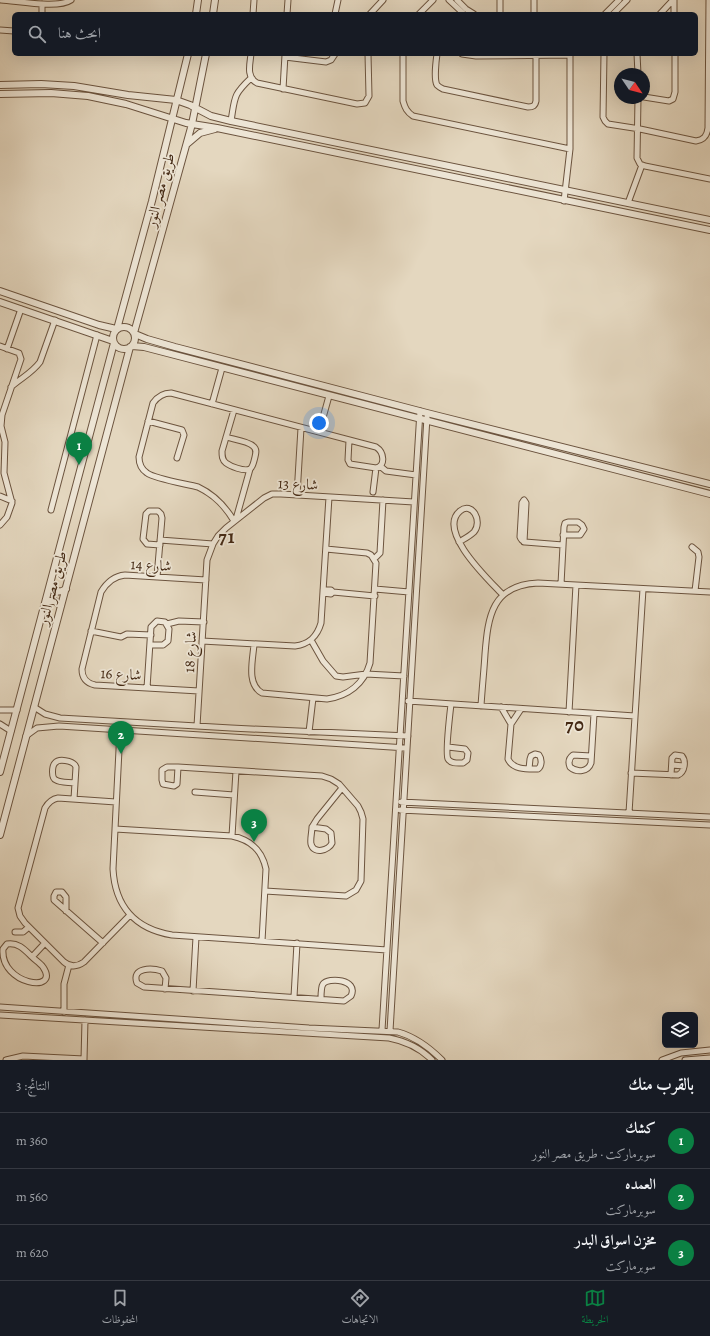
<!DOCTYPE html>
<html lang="ar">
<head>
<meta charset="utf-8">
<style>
	:root { --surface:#171b24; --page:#20242c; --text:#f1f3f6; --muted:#9ea1a6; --line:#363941; --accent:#0b8043 }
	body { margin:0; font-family:Alegreya,Amiri,serif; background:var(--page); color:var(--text); direction:rtl }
	.controls { position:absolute; right:12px; bottom:12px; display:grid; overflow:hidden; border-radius:6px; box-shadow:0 4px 16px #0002 }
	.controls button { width:36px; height:36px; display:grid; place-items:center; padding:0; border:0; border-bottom:1px solid var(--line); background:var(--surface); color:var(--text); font:20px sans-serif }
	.compass { position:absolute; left:614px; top:68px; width:36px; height:36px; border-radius:50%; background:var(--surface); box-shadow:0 4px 16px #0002; rotate:125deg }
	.you { position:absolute; left:319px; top:423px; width:14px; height:14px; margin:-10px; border:3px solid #fff; border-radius:50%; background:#1a73e8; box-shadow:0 0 0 6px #1a73e833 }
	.badge { display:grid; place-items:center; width:26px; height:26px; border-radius:50%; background:var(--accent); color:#fff; font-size:13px; font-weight:700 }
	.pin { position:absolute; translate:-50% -33px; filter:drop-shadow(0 1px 2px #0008) }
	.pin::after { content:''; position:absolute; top:21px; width:14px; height:12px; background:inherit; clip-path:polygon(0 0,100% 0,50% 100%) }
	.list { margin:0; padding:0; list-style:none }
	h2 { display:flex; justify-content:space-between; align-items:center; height:52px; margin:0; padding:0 16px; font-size:17px }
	h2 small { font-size:13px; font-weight:400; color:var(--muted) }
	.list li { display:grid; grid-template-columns:26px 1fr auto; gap:12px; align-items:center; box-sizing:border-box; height:56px; padding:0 16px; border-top:1px solid var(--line) }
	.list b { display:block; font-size:15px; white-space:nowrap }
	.list p { margin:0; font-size:13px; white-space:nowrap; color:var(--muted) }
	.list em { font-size:13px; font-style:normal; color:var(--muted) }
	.icon { flex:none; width:22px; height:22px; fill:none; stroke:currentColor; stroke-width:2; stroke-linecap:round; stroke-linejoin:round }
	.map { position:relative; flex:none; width:710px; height:1060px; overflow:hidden; direction:ltr }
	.search { position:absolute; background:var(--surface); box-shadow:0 4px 16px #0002; left:12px; right:12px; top:12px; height:44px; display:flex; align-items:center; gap:10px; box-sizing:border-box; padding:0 14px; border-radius:6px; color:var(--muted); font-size:15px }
	.sheet { height:220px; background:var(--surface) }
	nav { display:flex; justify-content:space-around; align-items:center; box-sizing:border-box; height:56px; border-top:1px solid var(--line); background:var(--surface); font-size:11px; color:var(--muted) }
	nav a { display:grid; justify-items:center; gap:2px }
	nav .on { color:var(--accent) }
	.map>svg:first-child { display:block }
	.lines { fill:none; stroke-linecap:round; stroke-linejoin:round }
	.minor-casing { stroke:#6c543f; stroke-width:7 }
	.tertiary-casing { stroke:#6c543f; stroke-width:8 }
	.minor { stroke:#ede5d5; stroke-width:5 }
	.tertiary { stroke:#ede5d5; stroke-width:6 }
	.labels { text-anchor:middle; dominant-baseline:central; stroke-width:3.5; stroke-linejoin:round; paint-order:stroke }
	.street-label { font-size:15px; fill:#442914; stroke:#ede5d5 }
	.district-label { font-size:19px; font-weight:bold; letter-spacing:1px; fill:#442914; stroke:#ede5d5 }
</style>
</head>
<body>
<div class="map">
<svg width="710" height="1060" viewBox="0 0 710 1060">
	<rect width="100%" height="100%" fill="#e4d7bf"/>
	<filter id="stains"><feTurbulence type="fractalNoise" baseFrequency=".005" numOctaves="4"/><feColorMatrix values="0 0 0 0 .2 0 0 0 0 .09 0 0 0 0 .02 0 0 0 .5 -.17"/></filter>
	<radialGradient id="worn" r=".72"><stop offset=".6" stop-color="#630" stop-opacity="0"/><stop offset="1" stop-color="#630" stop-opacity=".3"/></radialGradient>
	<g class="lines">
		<!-- minor casing -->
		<g class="minor-casing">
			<path id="minor" d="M1 0C18 1 58 9 71 0
				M449 0 464 14
				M457 0 466 9 474 14
				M674 0V14
				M42 14V4
				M253 14 254 0
				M287 14 288 0
				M335 14 338 0
				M370 14 383 0
				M419 14 433 0
				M500 14V0
				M534 14V0
				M605 14 619 0
				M613 14 627 0
				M660 14 673 0
				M0 30 14 31
				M251 54C250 64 246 77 257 83L357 104 365 103 369 96 368 54
				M403 54V101C405 108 407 112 413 116L570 149
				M437 54C436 61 434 80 437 85 439 87 441 88 443 89L528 107C533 107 535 106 536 101V55
				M462 54 476 56 570 55
				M604 54 603 117 605 121 608 124 640 129 696 141C704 140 707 136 708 128L709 0
				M637 54 638 74
				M285 57 326 62 331 60 335 54
				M283 89 285 55
				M644 97 669 101 673 99 675 92V54
				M638 98 637 158 640 164 645 166 710 179
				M231 121C235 97 233 95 251 78
				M564 201 570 149V54
				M628 203 642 165
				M0 346 19 353 21 359 2 415 1 426 5 442 4 473 12 503 7 517 0 525
				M7 349 21 309
				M11 387C21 378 32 373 40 362L55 320
				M212 404 222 368
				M148 421 182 430 184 435 177 458
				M319 432 329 396
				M226 437C232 439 248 441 253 446 257 449 256 453 255 457 254 461 253 467 250 469 244 472 230 466 226 463 222 460 222 456 222 451L234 410
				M380 466 386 471 416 475
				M373 492 376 468
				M297 495 301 428
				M0 496 12 501
				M51 510 97 335
				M236 519 250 469
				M234 521C225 506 215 495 198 487 187 484 155 479 147 473 141 469 139 463 139 457L153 403C158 396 163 393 171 393L376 447C384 452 386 466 376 468L350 464 348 460 349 440
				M160 540 213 544
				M459 542C464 539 470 536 474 532 483 521 472 501 460 511 436 531 490 581 503 595
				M524 542 526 503 524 500 522 503 520 537C521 540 522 541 525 542L563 545
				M692 547 698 552 699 557 695 591
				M374 559 380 553 383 500
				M157 577 162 518 161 514 158 511H149L146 514 143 539 147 544 160 545
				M561 584 564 527 565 523 568 522H578L582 525 584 529 580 535H563
				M375 589 409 592
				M333 592 375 596
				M323 593 331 594 333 592 331 590H323
				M167 624 179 621 204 622
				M91 631 121 637 127 634 151 635
				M311 640 323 661 336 676 343 677 366 674 404 676
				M202 641 295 646C309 644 317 637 321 623L329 497
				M254 644C253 660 246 684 262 693L327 699C348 696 364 684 370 663L376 563 371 555 367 553 326 549
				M147 688 151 627 157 621 165 622 169 629 168 641 163 645H150
				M199 691 95 685C86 683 82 678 82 669L101 592C107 582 114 576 125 575L206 580
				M408 701 635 716
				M481 706C482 689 484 671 485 654 488 616 492 585 538 583L710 592
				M34 707 45 714 60 718 231 728 408 736
				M501 707 511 724
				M521 709 511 724 508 759C513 770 527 769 538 769 542 766 542 759 539 755L535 754 531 756 530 759 529 769
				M0 710H17
				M569 712 576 585
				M0 724 11 731
				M197 726 207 560 213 544 218 536 226 528 264 498 272 494H281L414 502
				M120 730 113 869C115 906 135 929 172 935L387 950
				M309 732 313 698
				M26 736 37 728 59 726 407 748
				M448 747 465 749 468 753 467 760 463 763C458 763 451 764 448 759 445 754 450 713 451 704
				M591 756 573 755C569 758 568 762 570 767 577 773 588 772 591 763L594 714
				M672 765 684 766
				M178 767 177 784 174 786 163 784 162 780V770L167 767H178L322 776 331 779 339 784 358 806 361 812 363 819 361 881 356 890 346 896 265 891
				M631 773 678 775C685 772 686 761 682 756L675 755 672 758 671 775
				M195 792 234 795
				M74 799 76 767 75 765C72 761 59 758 55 763 52 766 51 778 56 780 60 783 69 782 75 783
				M116 802 58 798C52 799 48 803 45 808L18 908 20 916 25 923 64 962C70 967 77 967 84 962L130 915
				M401 802 710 817
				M400 810 710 825
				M629 813 643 589
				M312 827C312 832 310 839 311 844 314 855 329 850 332 843L331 833 326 829 312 827 317 819 342 788
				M115 829 232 836C251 840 262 850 266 869L262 941
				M232 836 236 771
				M66 911V897L62 892H56L54 896V900L103 943
				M15 932H23L29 927
				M7 944C18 942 25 950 31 956 35 960 40 963 43 967 61 994 0 985 3 949Z
				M32 957 45 943
				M165 989 166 978 162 971C152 968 131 967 137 983L144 987 344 1001 351 996C359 979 328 977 323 984 321 987 321 995 321 999
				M193 991 196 937
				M294 997 297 943
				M0 1007 309 1028 398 1032C416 1037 429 1047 442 1060
				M64 1012V984L69 965
				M0 1015 389 1038C405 1041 420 1048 432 1060
				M382 1030 420 411
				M390 1031 427 417
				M6 1060 23 1056 84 1059
				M84 1060 85 1020
				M662 1060 681 1053 710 1050
				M685 1060 710 1058"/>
		</g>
		<!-- tertiary casing -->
		<g class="tertiary-casing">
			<path id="tertiary" d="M196 14 198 0
				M213 14 215 0
				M0 85 41 84 74 86 128 95 176 100 190 105 211 116 231 121 710 220
				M0 94 51 93 88 96 126 104 186 123 217 128 710 230
				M187 144 200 133 215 129
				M0 291 99 325 116 329
				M0 302 113 341
				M113 338a11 11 0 1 1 22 0a11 11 0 1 1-22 0Z
				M117 329 152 201 188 54
				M134 333 192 124 206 54
				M135 334 147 339 175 347 427 413 710 484
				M132 346 144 347 710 494
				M50 586 55 592 62 591 66 589
				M45 604 48 601H55L61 606
				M0 772 114 343
				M0 835 130 347"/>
		</g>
		<!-- minor -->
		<use href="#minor" class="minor"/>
		<!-- tertiary -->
		<use href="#tertiary" class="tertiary"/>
	</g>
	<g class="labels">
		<!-- street labels -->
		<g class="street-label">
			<text transform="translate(160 190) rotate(-75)">طريق مصر النور</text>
			<text transform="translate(298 484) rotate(2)">شارع 13</text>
			<text transform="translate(151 565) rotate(3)">شارع 14</text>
			<text transform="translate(52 588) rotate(-75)">طريق مصر النور</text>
			<text transform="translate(190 652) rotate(-87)">شارع 18</text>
			<text transform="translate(121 674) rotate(3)">شارع 16</text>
		</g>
		<!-- district labels -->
		<g class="district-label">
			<text x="227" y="537">71</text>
			<text x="575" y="725">70</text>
		</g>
	</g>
	<rect width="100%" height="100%" filter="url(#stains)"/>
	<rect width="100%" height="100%" fill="url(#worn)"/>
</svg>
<div class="controls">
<button><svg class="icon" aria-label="layers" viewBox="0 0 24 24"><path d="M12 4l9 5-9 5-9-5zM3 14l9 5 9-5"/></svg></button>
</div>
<svg class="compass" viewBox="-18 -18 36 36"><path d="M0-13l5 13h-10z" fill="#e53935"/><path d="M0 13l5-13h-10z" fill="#9ea1a6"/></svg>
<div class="you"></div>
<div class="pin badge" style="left:79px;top:465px">1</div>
<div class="pin badge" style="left:121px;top:754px">2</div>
<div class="pin badge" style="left:254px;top:842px">3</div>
<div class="search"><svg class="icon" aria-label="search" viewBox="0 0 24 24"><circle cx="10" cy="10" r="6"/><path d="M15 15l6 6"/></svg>ابحث هنا</div>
</div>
<section class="sheet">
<h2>بالقرب منك<small>النتائج: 3</small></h2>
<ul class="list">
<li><span class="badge">1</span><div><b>كشك</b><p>سوبرماركت · طريق مصر النور</p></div><em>360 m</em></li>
<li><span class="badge">2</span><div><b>العمده</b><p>سوبرماركت</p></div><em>560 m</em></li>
<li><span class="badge">3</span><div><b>مخزن اسواق البدر</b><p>سوبرماركت</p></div><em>620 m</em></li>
</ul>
</section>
<nav>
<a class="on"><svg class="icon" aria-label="map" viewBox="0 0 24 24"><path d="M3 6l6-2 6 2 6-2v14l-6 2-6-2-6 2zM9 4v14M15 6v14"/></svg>الخريطة</a>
<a><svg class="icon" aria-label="directions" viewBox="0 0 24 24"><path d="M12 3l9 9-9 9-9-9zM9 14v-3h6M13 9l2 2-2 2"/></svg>الاتجاهات</a>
<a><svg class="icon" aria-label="saved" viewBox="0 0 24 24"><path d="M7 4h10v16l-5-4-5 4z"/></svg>المحفوظات</a>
</nav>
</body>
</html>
